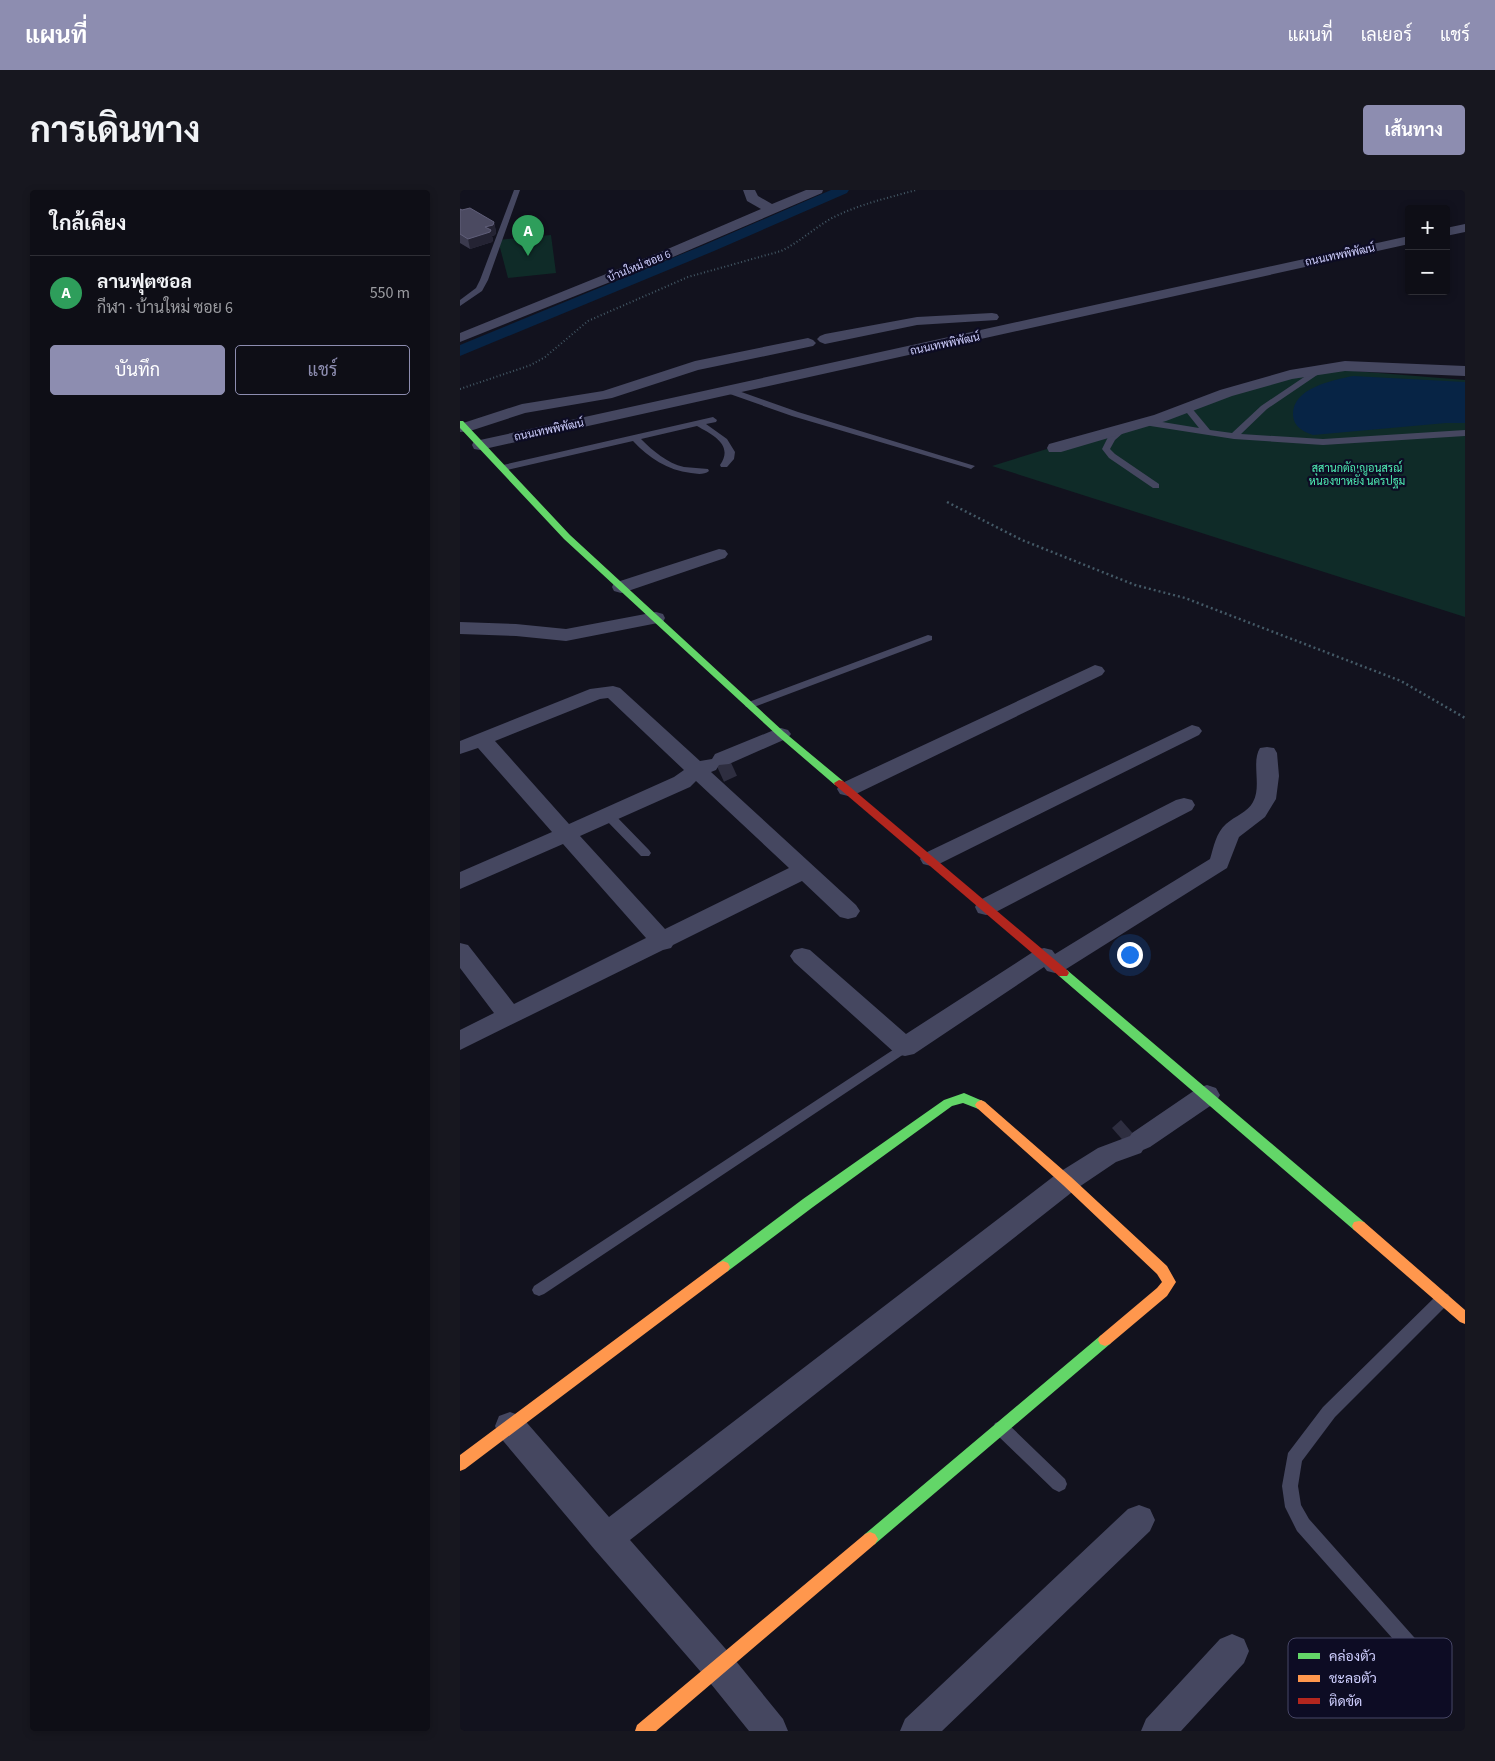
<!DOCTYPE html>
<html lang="th">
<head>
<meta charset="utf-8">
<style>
	:root { --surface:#0e0e16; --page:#17171f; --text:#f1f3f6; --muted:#9b9ca1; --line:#2e2e35; --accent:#8d8db0 }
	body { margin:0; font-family:"Source Sans 3",Sarabun,sans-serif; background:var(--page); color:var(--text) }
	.controls { position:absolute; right:15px; top:15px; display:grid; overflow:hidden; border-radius:5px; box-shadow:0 2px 8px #0003 }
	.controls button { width:45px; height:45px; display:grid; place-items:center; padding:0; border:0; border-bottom:1px solid var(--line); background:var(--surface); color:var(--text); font:25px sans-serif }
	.you { position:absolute; left:669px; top:764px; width:18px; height:18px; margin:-12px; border:4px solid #fff; border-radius:50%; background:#1a73e8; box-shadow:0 0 0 8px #1a73e833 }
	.badge { display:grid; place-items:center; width:32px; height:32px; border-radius:50%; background:var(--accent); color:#fff; font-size:16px; font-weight:700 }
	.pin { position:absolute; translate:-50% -41px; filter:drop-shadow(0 1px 2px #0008) }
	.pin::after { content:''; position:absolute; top:26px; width:18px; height:15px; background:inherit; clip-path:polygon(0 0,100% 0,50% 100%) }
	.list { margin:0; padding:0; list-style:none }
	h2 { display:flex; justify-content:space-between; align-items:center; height:65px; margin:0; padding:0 20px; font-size:21px }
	h2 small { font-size:16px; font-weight:400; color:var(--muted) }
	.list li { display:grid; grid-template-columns:32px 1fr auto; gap:15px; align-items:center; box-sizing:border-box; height:75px; padding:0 20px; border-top:1px solid var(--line) }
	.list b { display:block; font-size:19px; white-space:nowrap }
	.list p { margin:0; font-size:16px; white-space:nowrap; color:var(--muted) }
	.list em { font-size:16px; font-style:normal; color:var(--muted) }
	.actions { display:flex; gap:10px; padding:15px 20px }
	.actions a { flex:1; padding:11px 0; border:1px solid var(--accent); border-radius:5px; text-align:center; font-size:18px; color:var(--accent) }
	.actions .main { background:var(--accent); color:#fff }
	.map { position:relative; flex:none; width:1005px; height:1541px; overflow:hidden; border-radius:5px }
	header { display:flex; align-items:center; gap:30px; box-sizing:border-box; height:70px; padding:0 25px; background:var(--accent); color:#fff }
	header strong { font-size:24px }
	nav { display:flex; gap:28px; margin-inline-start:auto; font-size:18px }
	.intro { display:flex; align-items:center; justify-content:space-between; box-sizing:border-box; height:120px; padding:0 30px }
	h1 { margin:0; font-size:35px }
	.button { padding:12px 22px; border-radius:5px; background:var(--accent); color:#fff; font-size:18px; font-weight:700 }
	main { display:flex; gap:30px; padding:0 30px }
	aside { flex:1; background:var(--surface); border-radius:5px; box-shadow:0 2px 8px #0003 }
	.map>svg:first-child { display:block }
	.green { fill:#0f2b28 }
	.water { fill:#072445 }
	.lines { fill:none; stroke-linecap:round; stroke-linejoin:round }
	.canal { fill:#072445; fill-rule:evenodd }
	.street-tunnel-far1 { stroke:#2e2e40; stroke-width:19; stroke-dasharray:19 9; stroke-linecap:butt }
	.street-tunnel { stroke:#2e2e40; stroke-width:24; stroke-dasharray:24 12; stroke-linecap:butt }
	.path-far1 { stroke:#445966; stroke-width:2; stroke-dasharray:1 2.5; stroke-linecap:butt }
	.path { stroke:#445966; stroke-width:2.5; stroke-dasharray:2 3; stroke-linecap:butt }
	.lane { fill:#454760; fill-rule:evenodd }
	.street { fill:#454760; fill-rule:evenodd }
	.fast { fill:#63d668; fill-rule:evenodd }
	.slow { fill:#ff974d; fill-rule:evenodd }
	.jam { fill:#b3261e; fill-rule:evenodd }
	.wall { fill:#3b3a4e }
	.shaded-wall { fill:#242333 }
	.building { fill:#4b4a61; stroke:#605f7a }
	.labels { text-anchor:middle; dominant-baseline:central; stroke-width:4.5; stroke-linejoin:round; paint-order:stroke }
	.far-street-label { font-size:11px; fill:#cfcfff; stroke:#0d0c24 }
	.far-park-label { font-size:11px; fill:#4eecb3; stroke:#0d0c24 }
	.key { fill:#0d0c24; stroke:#474666; stroke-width:1 }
	.key-label { font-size:14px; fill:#cfcfff }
</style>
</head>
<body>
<header>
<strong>แผนที่</strong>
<nav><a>แผนที่</a><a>เลเยอร์</a><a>แชร์</a></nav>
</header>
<div class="intro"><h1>การเดินทาง</h1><a class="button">เส้นทาง</a></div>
<main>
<aside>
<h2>ใกล้เคียง<small></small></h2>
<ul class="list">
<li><span class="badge" style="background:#2e9e5b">A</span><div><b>ลานฟุตซอล</b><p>กีฬา · บ้านใหม่ ซอย 6</p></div><em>550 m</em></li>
</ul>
<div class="actions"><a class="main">บันทึก</a><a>แชร์</a></div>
</aside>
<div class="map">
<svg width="1005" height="1541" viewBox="0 0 1005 1541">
	<rect width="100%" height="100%" fill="#12121e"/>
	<!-- green -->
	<path class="green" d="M91 45 96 83 48 88 38 50Z
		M882 180 1005 190V427L532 276 775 201 834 185Z"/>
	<!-- water -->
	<path class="water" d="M893 186 1005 192V233H986L853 245C842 241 834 237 833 225 832 198 873 190 893 186Z"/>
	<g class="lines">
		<!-- canal -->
		<path class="canal" d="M371 0H389L387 3 254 61 0 166V155L244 55Z"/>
		<!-- street-tunnel-far1 -->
		<path class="street-tunnel-far1" d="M260 583 273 577"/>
		<!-- street-tunnel -->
		<path class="street-tunnel" d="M660 947 669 939"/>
		<!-- path-far1 -->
		<path class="path-far1" d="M0 199 71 175 85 167 128 131 228 87 321 61C340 52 355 37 374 27 400 14 428 8 456 0"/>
		<!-- path -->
		<path class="path" d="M487 312 562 350 675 395 725 408 941 491 1005 528"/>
		<!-- lane -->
		<path class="lane" d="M54 0H60L28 90 22 101 0 116V110L16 98 20 90Z
			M859 177 866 179 807 219 781 244 863 249 1005 240V246L863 255 774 249 684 235 680 232 684 229 739 238 723 218 727 215 730 216 750 240 772 243 801 216Z
			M267 199H273L338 222 515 276 511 279 508 278 332 226 267 203Z
			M253 227 257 230 256 232 246 234 267 249 275 262 274 269 267 277H261L260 275C274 255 253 245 237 236L181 249C193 261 207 273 224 277 232 278 240 278 248 279L249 281C244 285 237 284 231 283 207 280 189 268 173 251L43 281 39 278 43 275Z
			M667 233 671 236 655 250 650 259 655 264 699 294V298H693L649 268 642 259 648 247Z
			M468 445 472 446V450L294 517H286L285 515 286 513Z
			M148 621 152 622 189 660 191 663 189 666H181L144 628 142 625Z
			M445 852 450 854 452 857 450 860 84 1104 79 1106 74 1104 72 1100 74 1096Z
			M983 1103 988 1104 991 1109 988 1114 875 1227 842 1271 838 1296 841 1315 849 1329 977 1473 980 1479 977 1485 971 1488 965 1485 837 1341 825 1317 822 1296 828 1263 863 1217 978 1104Z
			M541 1231 547 1233 605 1289 607 1294 605 1299 599 1302 593 1299 535 1243 533 1238 535 1233Z"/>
		<!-- street -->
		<path class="street" d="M283 0H295L298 6 312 14 346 0H363L362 3 213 67 0 152V143L203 61 301 19 287 11Z
			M1005 34V42L986 46V38Z
			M949 46V54L20 260 14 259 12 255 14 251 20 250Z
			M532 123 537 124 539 127 537 130 457 135 365 154 360 152 357 149 360 146 365 144 457 127Z
			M348 148 353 150 356 153 353 156 238 180 152 208 65 223 10 241 0 242V234L62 214 143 201 235 171Z
			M885 171 1005 176V186L885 181 832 189 772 206 706 231 601 262H589L587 258 589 254 694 225 760 200 830 180Z
			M259 359 265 360 268 364 265 368 168 401 161 403 154 401 152 397 154 393Z
			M196 422 203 424 205 428 203 432 106 451 56 446 0 444V432L56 434 106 439Z
			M635 475 642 477 645 481 642 485 396 604 388 606 380 604 377 599 380 594Z
			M153 496 160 498 240 571 252 569 255 564 314 540 321 538 328 540 331 544 328 548 269 574 259 575 256 580 251 582 396 715 400 721 396 727 388 729 380 727 342 691 213 755 211 758 203 760 0 860V840L34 823 0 778V753L8 755 54 814 186 748 103 654 0 699V682L92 642 18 558 0 564V551L130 499ZM148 508 224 580 214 587 109 634 35 551 140 509ZM236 591 329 678 205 739 120 646 230 597Z
			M732 535 739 537 742 541 739 545 479 674 471 676 463 674 460 669 463 664Z
			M807 557 814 558 817 563 819 586 816 609 805 627 779 647 767 678 603 781 595 783 587 781 584 777 454 864 445 866 436 864 334 772 330 766 334 760 342 758 350 760 446 844 576 760 584 758 592 760 595 764 750 669C754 656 756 643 766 634 775 626 788 622 793 612 802 596 791 572 800 558Z
			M724 608 732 610 735 615 732 620 534 723 526 725 518 723 515 717 518 711 716 610Z
			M747 895 756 898 760 905 756 912 690 957 683 960 681 963 656 972 616 999 170 1350 271 1465 323 1529 328 1541H289L247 1489 135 1360 39 1246 35 1236 39 1226 50 1222 61 1226 149 1327 598 983 638 958 670 946 672 943 738 898Z
			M679 1315 690 1319 695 1330 690 1341 482 1541H440L445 1529 668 1319Z
			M772 1444 784 1449 789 1461 784 1473 721 1541H681L686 1529 760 1449Z"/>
		<!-- fast -->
		<path class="fast" d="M0 231H3L110 345 324 542 383 591 384 593 383 595H375L318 546 104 349 0 238Z
			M603 779 607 780 904 1032 906 1036 904 1040 899 1041 894 1040 599 786 597 783Z
			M504 903 525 912 527 915 525 918 521 920 503 913 492 916 353 1017 268 1081 263 1083 258 1081 256 1077 258 1073 343 1009 484 910Z
			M645 1144 650 1146 652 1150 650 1154 415 1354 410 1356 405 1354 402 1349 405 1344 640 1146Z"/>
		<!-- slow -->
		<path class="slow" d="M521 910 525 912 611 987 707 1076 716 1092 707 1106 650 1154 645 1156 640 1154 638 1150 640 1146 697 1098 702 1092 697 1084 603 995 517 918 515 915 517 912Z
			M899 1031 904 1032 1005 1120V1134L1000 1132 894 1040 892 1036 894 1032Z
			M263 1071 268 1073 270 1077 268 1081 5 1279 0 1281V1265L258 1073Z
			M410 1342 415 1344 418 1349 415 1354 196 1541H175L177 1535 405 1344Z"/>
		<!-- jam -->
		<path class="jam" d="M379 590 383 591 607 780 609 783 607 786H599L375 595 374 593Z"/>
	</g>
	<!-- wall -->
	<path class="wall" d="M0 19 34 32 36 42 35 45 32 46 33 50 32 52 10 59 0 53Z"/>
	<!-- shaded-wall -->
	<path class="shaded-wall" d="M34 32 36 42 35 45 32 46 33 50 32 52 10 59 8 49 25 37Z"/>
	<!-- building -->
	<path class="building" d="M10 18 34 32 33 35 25 37 31 40 30 42 8 49 0 44V19L2 20Z"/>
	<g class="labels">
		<!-- far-street labels -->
		<g class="far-street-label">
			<text transform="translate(880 65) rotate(-12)">ถนนเทพพิพัฒน์</text>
			<text transform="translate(179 76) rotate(-22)">บ้านใหม่ ซอย 6</text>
			<text transform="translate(485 154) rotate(-12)">ถนนเทพพิพัฒน์</text>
			<text transform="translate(89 240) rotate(-12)">ถนนเทพพิพัฒน์</text>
		</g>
		<!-- far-park labels -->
		<g class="far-park-label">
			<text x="897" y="278">สุสานกตัญญูอนุสรณ์<tspan x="897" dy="13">หนองขาหยั่ง นครปฐม</tspan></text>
		</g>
	</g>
	<!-- legend -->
	<rect x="828" y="1448" width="164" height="80" rx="8" class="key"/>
	<rect x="838" y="1463" width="22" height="6" fill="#63d668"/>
	<rect x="838" y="1485" width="22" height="7" fill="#ff974d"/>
	<rect x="838" y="1508" width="22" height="6" fill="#b3261e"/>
	<g class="key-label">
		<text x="869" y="1471">คล่องตัว</text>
		<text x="869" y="1493">ชะลอตัว</text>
		<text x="869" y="1516">ติดขัด</text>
	</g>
</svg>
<div class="controls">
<button>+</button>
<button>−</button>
</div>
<div class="you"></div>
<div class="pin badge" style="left:68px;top:66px;background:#2e9e5b">A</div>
</div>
</main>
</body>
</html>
